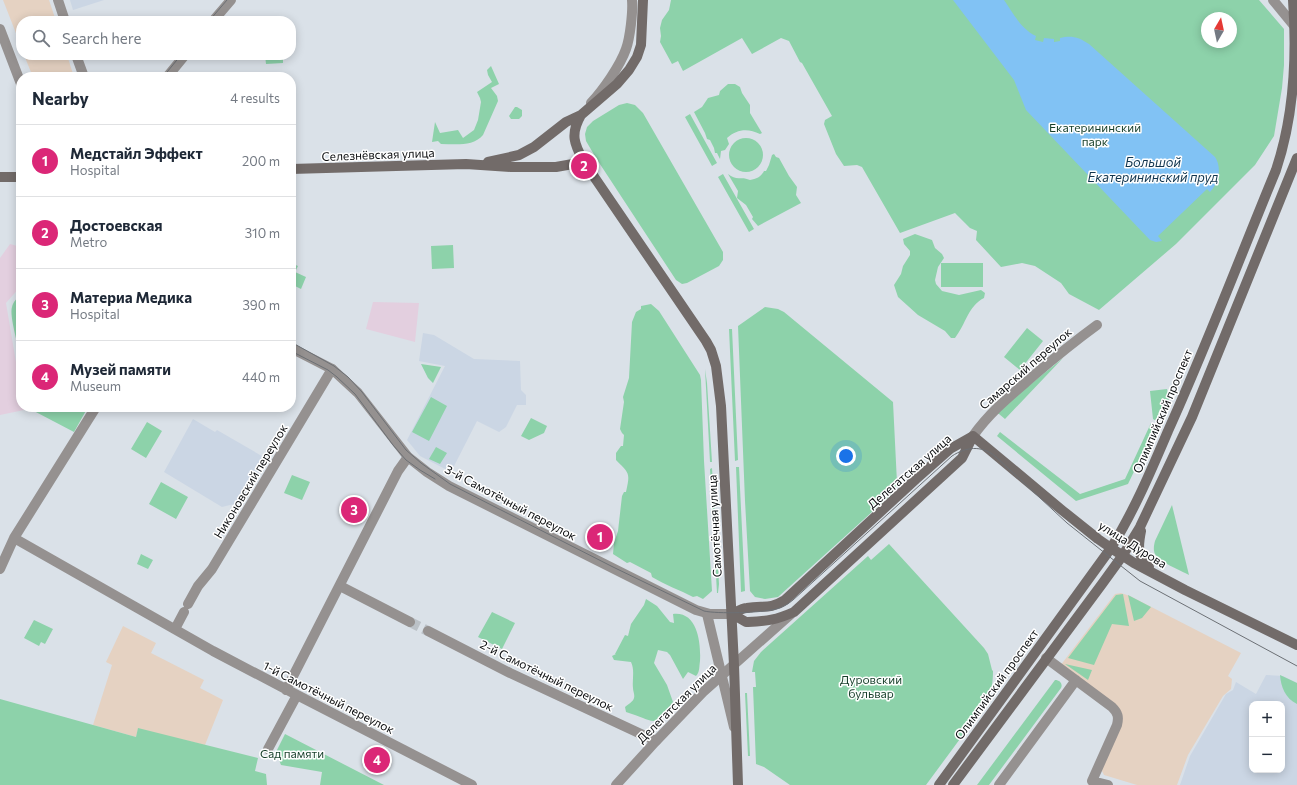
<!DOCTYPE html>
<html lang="en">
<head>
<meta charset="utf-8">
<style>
	:root { --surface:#fff; --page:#f6f6f7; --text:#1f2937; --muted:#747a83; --line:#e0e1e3; --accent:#db2777 }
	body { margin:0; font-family:Commissioner,sans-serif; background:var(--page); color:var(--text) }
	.controls { position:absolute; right:12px; bottom:12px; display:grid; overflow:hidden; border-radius:8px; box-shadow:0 2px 10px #0003 }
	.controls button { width:36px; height:36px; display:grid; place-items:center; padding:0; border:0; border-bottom:1px solid var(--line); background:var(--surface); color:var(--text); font:20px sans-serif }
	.compass { position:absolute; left:1201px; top:12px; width:36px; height:36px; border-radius:50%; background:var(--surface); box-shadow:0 2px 10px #0003; rotate:9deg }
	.you { position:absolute; left:846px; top:456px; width:14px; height:14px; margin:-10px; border:3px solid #fff; border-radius:50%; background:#1a73e8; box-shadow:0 0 0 6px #1a73e833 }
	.badge { display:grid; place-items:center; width:26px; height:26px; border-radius:50%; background:var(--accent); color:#fff; font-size:13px; font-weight:700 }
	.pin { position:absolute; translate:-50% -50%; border:2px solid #fff; box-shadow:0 1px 4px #0006 }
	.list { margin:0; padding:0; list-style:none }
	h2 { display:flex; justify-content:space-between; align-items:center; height:52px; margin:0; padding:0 16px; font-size:17px }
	h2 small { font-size:13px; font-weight:400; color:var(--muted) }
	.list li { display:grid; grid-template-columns:26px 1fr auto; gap:12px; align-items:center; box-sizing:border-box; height:72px; padding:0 16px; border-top:1px solid var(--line) }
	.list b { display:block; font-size:15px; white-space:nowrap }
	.list p { margin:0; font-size:13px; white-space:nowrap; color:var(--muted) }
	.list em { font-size:13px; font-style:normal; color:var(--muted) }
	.icon { flex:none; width:22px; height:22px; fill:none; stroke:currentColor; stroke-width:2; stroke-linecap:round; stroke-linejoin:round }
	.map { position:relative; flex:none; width:1297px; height:785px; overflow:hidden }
	.search { position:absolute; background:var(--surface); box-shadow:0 2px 10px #0003; left:16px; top:16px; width:280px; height:44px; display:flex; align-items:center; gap:10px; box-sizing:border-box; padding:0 14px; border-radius:16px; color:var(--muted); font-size:15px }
	.panel { position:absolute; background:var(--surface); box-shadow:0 2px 10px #0003; left:16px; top:72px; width:280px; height:340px; border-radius:16px }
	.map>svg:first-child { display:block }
	.commercial { fill:#e5d2c2 }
	.industrial { fill:#e3cfdf }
	.built { fill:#cbd6e4; fill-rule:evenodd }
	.green { fill:#8dd2aa; fill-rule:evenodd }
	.water { fill:#81c2f4 }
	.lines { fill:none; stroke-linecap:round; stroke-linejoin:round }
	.minor-tunnel { stroke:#bbc1c7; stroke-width:10; stroke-dasharray:10 5; stroke-linecap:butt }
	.minor { stroke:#959190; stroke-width:10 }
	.tertiary { stroke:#959190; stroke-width:10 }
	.secondary { stroke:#726b69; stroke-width:10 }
	.tram { stroke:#6c7075; stroke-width:1 }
	.labels { text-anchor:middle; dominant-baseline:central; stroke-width:3; stroke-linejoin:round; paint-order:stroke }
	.park-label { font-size:12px; fill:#153e29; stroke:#fff }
	.street-label { font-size:12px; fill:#0a0c0e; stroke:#fff }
	.water-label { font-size:13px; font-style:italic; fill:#11354e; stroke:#fff }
</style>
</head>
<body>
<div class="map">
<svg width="1297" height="785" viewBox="0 0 1297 785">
	<rect width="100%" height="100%" fill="#dae1e8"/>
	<!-- commercial -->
	<path class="commercial" d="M3 0H49L56 21H21V46Z
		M24 55H67L74 77H33Z
		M1121 593 1130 596 1241 653 1228 676 1232 679 1231 689 1223 696 1188 755 1177 785H1137L1104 775 1102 771 1103 766 1121 721 1060 666 1115 594Z
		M123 626 156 643 151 653 204 680 200 688 223 700 205 745 138 729 136 737 93 725 112 665 106 662Z"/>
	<!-- industrial -->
	<path class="industrial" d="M10 244 21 247V286L6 303 21 392V407H24V410L0 415V258Z
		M373 302 419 303 415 342 366 329Z"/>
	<!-- built -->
	<path class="built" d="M70 0H104L73 10Z
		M423 333 434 335 474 359 520 361 521 390 526 395V405H517L506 427 499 432 477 421 451 472 420 456 407 440 445 366 419 361Z
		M193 419 215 432 217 430 267 459 242 502 222 507 164 472Z
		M1266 675 1283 676 1297 683V785H1180L1190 756 1226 694 1233 690 1236 682 1256 694ZM1252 704H1282V770H1252Z"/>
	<!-- green -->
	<path class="green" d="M671 0H1259L1284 29V65L1282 88 1274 136 1255 165 1176 244 1099 310 1069 294 1061 283 1035 266 1022 263 1001 267 976 240 977 231 970 228 955 213 900 233 862 167 857 165 844 166 836 154 824 124 825 120 832 116 802 63 800 62 789 41 781 38 752 54 742 38 683 71 678 61 672 64 660 42 661 36 660 28 662 20 669 10ZM1207 18H1231V42H1207Z
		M265 55H283V63L266 64Z
		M491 66 499 84 491 88 497 96 498 101 483 135C473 147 455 144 441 144L438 141 432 142 435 122 440 133 458 130 463 138 474 130 478 120 481 102 480 98 477 92 492 82 488 75 487 70Z
		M728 84H735L740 87 742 93 750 105V113L762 133 760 134C748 128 737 129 727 138L729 144 725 150 721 151 720 159 717 153H715L714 148 710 140 707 139 705 133 694 112 702 107 708 98 719 95 720 91Z
		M627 103 635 105 643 113 723 252V260L719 266 687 283 682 284 676 280 596 158 586 141 585 134 587 127 593 121 619 105Z
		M515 107H517L522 110V116L519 119H511L509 116Z
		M690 114 717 163 712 166 685 117Z
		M729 155a17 17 0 1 1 34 0a17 17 0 1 1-34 0Z
		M774 154 776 157 779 158 789 176 797 187 796 195 801 203 758 226 752 219 753 217 746 205 737 198 738 191 728 174C736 181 741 176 750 180 756 179 761 177 764 171H766L769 165 772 155Z
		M723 174 754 229 749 232 718 177Z
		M915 234 932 240 935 248 942 254 944 258 938 267 935 280 936 284 942 291 959 295 981 290 985 293 984 298C968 306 966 324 955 338H951L945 331 918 315 898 297 894 285 901 274 903 266 910 255V251L904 244 903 239Z
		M453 245 454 268 432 269 431 246Z
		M291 263 298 266 295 272 306 277 301 289 291 284Z
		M941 263H983V287H941Z
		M21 295V360C19 348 9 316 12 307 13 302 17 298 21 295Z
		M651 304 659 311 700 375 701 380 704 461 712 591 703 599 697 596 693 597C680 590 665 585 652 577L651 573 630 562 627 563 613 554 614 543 618 531 622 496 624 492H626C630 473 630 474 616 460V453L621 446H623L624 435 622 433 620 429 624 402 623 397 629 378 632 322 636 312 641 309V306Z
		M765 307 778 309 784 312 893 402 897 483 894 492 778 597 765 599 755 597 750 591 745 501 738 326Z
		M1027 328 1043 341 1020 370 1004 357Z
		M729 329H732L738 460 735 461Z
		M1063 358 1005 419 999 414 995 413Z
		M421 364 441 367 433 383 428 378Z
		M705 369 707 383 712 462H710Z
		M1167 389 1169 399 1158 422 1153 419 1150 391Z
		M431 397 447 406 429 441 412 432Z
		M31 407H88L74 432 32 410Z
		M531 418 547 426 544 433 529 440 521 436Z
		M147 422 162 431 146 458 131 449Z
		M1151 423 1156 426 1128 484 1076 501 997 436 1000 432 1080 494 1125 479Z
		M436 447 447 453 440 464 429 459Z
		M736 467H739L745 591 741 592Z
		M712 468 719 584 718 593H717L710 469Z
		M292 475 310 482 302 500 284 493Z
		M161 482 188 497 176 519 149 504Z
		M1172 505 1189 575C1180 570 1159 562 1155 554 1153 550 1154 545 1155 541Z
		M889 544 984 648 988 654 992 670 993 671C993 684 991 694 985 705L926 785H790L764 767 756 764 753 687H756L755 672H752L754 661 761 652 868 556 871 560Z
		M141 554 153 560 148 569 137 564Z
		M1123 594 1129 626 1112 624 1094 665 1068 658 1116 595Z
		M1128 595 1151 607 1142 618 1134 621Z
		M646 599 657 606 670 622 674 623 673 614C698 611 701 644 700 661 699 667 700 672 696 676L688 672 683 679 670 655 667 652 658 650 654 663 667 685 673 702C653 730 656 721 626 712L625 707C628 704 633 702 634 698 635 695 633 691 633 688 632 680 635 670 631 662L614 660 612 656 616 654H615L625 635 628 636 631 624 644 605Z
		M492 612 515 623 502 649 478 637Z
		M34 620 53 629 45 644 41 642 39 646 24 638Z
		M1065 664 1092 670 1088 680Z
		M1280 675 1297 683V704C1285 698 1281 687 1280 675Z
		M1055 680C1060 680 1063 684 1061 688L989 785H977Z
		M745 693H747L750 756H748Z
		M0 699 136 737 138 728 258 758 255 771 266 774 267 785H0Z
		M285 734 384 785H320L322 772 281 765 276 752Z"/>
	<!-- water -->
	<path class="water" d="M953 0H1004C1013 13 1021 29 1036 36L1035 40 1043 42 1044 38 1054 39V42L1060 41V38C1071 35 1079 37 1089 44L1215 157C1222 167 1219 183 1210 192L1207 189 1158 236 1162 241 1156 242 1150 240 1026 110 1014 80Z"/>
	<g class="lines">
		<!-- minor-tunnel -->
		<path class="minor-tunnel" d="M410 622 428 631"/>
		<!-- minor -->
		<path class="minor" d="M58 0 65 21
			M1273 0 1296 28
			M213 21 231 0
			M0 29 21 84
			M76 55 84 77
			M167 77 185 55
			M973 436C990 412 1010 396 1032 377 1053 359 1075 341 1097 325
			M14 538 213 651 297 695 472 785
			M0 569 14 538 96 407
			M340 586 410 622
			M188 604 198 586 212 569 332 369 291 348
			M707 614 734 727
			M175 629 184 612
			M428 631 510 673 656 741
			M1046 658 1112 707C1118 713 1119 717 1117 725L1092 781 1108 785
			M286 690 398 471 408 457
			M268 749 297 695
			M999 785 1076 680"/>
		<!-- tertiary -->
		<path class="tertiary" d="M591 103C603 90 620 66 626 49 630 38 633 12 632 0
			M332 369 358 393 408 457 427 472 449 486 696 610 710 614H732
			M616 785 656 741 703 692 791 614"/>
		<!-- secondary -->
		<path class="secondary" d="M581 115C570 134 574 144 584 162L706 341 711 350 716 366 721 406 734 665 738 785
			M488 162 519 155 534 147 566 122 581 115 617 84 629 70 637 57 641 45 643 0
			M291 169 466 164 511 167H556L584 162
			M0 177H21
			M973 436 1063 511 1098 539 1111 548 1134 563 1185 590 1297 645
			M1141 531C1138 546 1137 557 1149 567
			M732 614 746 622H748C767 621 776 620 794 612L962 458 973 436
			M732 614C736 612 742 608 747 608 763 605 769 610 785 600L916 479 950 449 973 436
			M939 785 1111 548C1134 511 1151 471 1168 431 1207 345 1240 257 1276 170 1294 116 1297 56 1293 0
			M953 785 1102 584 1123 555 1140 527 1192 417 1297 158"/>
		<!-- tram -->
		<path class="tram" d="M209 21 227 0
			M163 77 181 55
			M291 342 334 366 348 377 362 392 406 450 421 463 450 484 613 567 704 611C717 614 762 613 776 609 782 608 788 604 793 600L952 456C966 447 981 445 995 456L1067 523 1140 581 1297 666
			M291 351 328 370 337 377 355 394 393 445 406 460 420 470 435 479"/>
	</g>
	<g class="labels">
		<!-- park labels -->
		<g class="park-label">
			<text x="1095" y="127">Екатерининский<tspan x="1095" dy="14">парк</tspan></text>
			<text x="871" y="679">Дуровский<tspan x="871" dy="14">бульвар</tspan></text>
			<text x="292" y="753">Сад памяти</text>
		</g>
		<!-- street labels -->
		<g class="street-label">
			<text transform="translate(378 154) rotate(-2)">Селезнёвская улица</text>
			<text transform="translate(1025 368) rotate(-41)">Самарский переулок</text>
			<text transform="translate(1162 411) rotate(-67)">Олимпийский проспект</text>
			<text transform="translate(909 471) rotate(-41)">Делегатская улица</text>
			<text transform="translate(250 481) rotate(-59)">Никоновский переулок</text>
			<text transform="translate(511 502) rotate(28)">3-й Самотёчный переулок</text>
			<text transform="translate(714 526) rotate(-93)">Самотёчная улица</text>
			<text transform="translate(1133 544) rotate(32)">улица Дурова</text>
			<text transform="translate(547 675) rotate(26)">2-й Самотёчный переулок</text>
			<text transform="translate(996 684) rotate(-54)">Олимпийский проспект</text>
			<text transform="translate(329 697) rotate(27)">1-й Самотёчный переулок</text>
			<text transform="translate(676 703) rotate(-45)">Делегатская улица</text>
		</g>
		<!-- water labels -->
		<g class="water-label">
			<text x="1153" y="162">Большой<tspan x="1153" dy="15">Екатерининский пруд</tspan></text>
		</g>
	</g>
</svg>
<div class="controls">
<button>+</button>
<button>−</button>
</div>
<svg class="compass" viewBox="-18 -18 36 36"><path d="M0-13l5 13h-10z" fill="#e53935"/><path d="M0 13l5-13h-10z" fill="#747a83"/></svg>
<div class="you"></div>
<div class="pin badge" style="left:600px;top:537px">1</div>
<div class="pin badge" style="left:584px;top:166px">2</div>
<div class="pin badge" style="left:354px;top:510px">3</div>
<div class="pin badge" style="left:377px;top:760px">4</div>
<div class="search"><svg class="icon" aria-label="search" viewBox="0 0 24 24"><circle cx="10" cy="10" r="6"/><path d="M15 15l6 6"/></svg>Search here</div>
<section class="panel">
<h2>Nearby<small>4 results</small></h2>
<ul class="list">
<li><span class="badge">1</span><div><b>Медстайл Эффект</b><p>Hospital</p></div><em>200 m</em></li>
<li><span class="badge">2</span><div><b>Достоевская</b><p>Metro</p></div><em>310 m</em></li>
<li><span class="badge">3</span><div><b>Материа Медика</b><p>Hospital</p></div><em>390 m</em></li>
<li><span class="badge">4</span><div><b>Музей памяти</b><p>Museum</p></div><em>440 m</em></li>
</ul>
</section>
</div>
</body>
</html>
